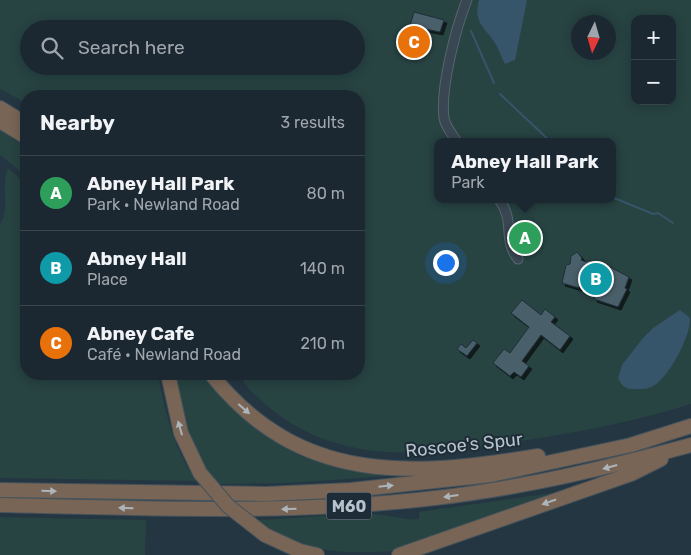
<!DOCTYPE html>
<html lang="en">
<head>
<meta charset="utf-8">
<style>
	:root { --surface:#1b2832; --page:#24303a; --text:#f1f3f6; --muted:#a0a6ac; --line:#39444d; --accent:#bca0f2 }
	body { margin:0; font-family:Rubik,sans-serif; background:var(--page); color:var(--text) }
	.controls { position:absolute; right:15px; top:15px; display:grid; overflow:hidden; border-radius:10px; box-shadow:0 2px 12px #0003 }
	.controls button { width:45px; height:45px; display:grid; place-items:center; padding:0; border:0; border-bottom:1px solid var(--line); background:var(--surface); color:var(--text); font:25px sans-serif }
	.compass { position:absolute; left:571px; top:15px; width:45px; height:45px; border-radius:50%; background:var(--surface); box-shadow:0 2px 12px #0003; rotate:185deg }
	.you { position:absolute; left:445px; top:262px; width:18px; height:18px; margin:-12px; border:4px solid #fff; border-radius:50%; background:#1a73e8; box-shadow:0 0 0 8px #1a73e833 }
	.badge { display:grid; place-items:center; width:32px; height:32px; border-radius:50%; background:var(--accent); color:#fff; font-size:16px; font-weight:700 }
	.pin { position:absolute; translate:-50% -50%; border:2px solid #fff; box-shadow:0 1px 5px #0006 }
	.popup { position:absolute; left:434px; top:138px; width:182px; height:65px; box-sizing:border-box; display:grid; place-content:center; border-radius:10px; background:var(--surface); filter:drop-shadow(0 1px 4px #0005); font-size:16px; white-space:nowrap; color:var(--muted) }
	.popup b { font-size:19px; color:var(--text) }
	.popup::after { content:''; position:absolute; left:50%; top:100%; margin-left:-10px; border:10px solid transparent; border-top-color:var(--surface) }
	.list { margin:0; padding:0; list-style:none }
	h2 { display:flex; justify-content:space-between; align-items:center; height:65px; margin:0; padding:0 20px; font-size:21px }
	h2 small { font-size:16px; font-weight:400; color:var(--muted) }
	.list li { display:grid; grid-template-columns:32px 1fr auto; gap:15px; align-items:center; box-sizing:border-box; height:75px; padding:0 20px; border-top:1px solid var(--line) }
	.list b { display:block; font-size:19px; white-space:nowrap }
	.list p { margin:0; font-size:16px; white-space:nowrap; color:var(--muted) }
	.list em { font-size:16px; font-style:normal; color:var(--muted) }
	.icon { flex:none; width:28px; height:28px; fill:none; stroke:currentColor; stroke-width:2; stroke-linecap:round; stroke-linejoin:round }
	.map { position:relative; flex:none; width:691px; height:555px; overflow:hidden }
	.search { position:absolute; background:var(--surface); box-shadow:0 2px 12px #0003; left:20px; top:20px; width:345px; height:55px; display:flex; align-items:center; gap:12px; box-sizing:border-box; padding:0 18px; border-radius:28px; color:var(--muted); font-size:19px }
	.panel { position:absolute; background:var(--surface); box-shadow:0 2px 12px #0003; left:20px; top:90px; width:345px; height:290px; border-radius:20px }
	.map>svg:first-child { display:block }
	.green { fill:#274342; fill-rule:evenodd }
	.water { fill:#37556a }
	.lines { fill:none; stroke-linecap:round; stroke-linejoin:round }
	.stream { stroke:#37556a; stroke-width:2 }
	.building { fill:#4a5e6b; stroke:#202e39; filter:url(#shadow) }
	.minor-casing { stroke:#57656f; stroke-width:11 }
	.highway-casing { stroke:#44525c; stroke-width:16 }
	.minor { stroke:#394752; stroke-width:9 }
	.highway { stroke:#786556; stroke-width:14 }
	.highway-bridge-casing { stroke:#44525c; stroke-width:16; stroke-linecap:butt }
	.highway-bridge { stroke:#786556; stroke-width:14 }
	.oneway { fill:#adb4ba }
	.labels { text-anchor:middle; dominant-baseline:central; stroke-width:4; stroke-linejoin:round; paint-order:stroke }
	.shield { fill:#1e2c37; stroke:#88959f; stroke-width:1 }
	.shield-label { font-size:16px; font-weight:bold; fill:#b6c2cc }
	.street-label { font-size:18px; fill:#b6c2cc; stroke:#1e2c37 }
</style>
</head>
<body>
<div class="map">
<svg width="691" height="555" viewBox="0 0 691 555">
	<defs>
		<filter id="shadow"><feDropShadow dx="3" dy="3" stdDeviation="0" flood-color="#0009"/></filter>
	</defs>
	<rect width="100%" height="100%" fill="#243642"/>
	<!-- green -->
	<path class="green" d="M0 0H691V404C638 421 583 431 528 440 423 457 321 472 243 382L246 374H359V96H26V103L0 89ZM635 19H672V101H635ZM578 22H608V52H578ZM29 29H356V66H29ZM438 142H612V199H438Z
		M0 130 26 147V191L20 171 0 155Z
		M8 168 19 178 24 193 26 226V374H158C165 413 174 448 196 481L0 478V224C11 207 0 186 8 168Z
		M173 374H206L233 405 342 467 372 473 404 475 288 483 214 484C189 447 183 416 173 374Z
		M552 493 394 551C335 555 302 551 253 520 293 519 333 514 374 514 387 515 410 521 419 519V512Z
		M0 517 146 520 145 555H0Z"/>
	<!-- water -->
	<path class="water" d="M479 0H527L515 60 505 64C501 57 499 49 495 43 484 26 473 23 479 0Z
		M680 310 690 318C691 336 668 380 651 387 647 389 641 389 636 389 626 389 623 388 618 378L622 365 643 338 653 328Z"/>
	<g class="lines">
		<!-- stream -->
		<path class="stream" d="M471 31 494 83
			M500 94 551 142
			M612 197 653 214 658 213 673 223"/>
	</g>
	<!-- building -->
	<path class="building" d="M414 12 444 20 440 32 410 26Z
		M412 34 420 35 416 51 409 49Z
		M577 252 582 258 581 260 586 262 590 260 593 264 610 267 629 277 625 288 627 289 618 307 594 299 596 292 601 293 602 290 587 287 588 283 581 280 579 288 562 283 566 265 570 264 571 256Z
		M522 300 541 315 545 309 555 317 551 322 570 336 560 350 541 335 522 361 529 366 521 377 514 372 510 376 493 363 504 349 510 353 529 327 511 313Z
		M473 340 477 343 467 356 457 349 461 344 466 348Z"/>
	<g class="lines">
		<!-- minor casing -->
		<g class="minor-casing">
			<path id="minor" d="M457 142C453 135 445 126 444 118 440 89 456 27 467 0
				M499 199C516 223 502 239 518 259"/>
		</g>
		<!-- highway casing -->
		<g class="highway-casing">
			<path id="highway" d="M0 108 26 124
				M0 121 26 137
				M168 374 181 433 200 473
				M211 374C299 485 411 477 538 456
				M0 490 266 494 351 490 491 475 631 445 691 426
				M0 505C145 508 291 515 435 498 523 488 606 468 691 445
				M265 535 300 551 317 555
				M399 555 631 474 661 459"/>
		</g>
		<!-- minor -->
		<use href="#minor" class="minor"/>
		<!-- highway -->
		<use href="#highway" class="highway"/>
		<!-- highway-bridge casing -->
		<g class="highway-bridge-casing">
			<path id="highway-bridge" d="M200 473 228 506 265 535"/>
		</g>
		<!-- highway-bridge -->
		<use href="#highway-bridge" class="highway-bridge"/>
	</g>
	<!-- one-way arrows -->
	<defs><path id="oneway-solid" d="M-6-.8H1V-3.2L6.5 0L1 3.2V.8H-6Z" transform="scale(1.25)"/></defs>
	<g class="oneway">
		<use href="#oneway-solid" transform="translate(244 409) rotate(41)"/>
		<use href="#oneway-solid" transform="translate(180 428) rotate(-106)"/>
		<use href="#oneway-solid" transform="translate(610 467) rotate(165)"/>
		<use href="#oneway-solid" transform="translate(386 486) rotate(-6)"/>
		<use href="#oneway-solid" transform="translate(49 491) rotate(1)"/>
		<use href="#oneway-solid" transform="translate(451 496) rotate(172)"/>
		<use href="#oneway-solid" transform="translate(549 502) rotate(161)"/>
		<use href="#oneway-solid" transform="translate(126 508) rotate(-179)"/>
		<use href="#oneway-solid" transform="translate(289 509) rotate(178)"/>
	</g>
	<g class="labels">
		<!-- shield labels -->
		<rect class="shield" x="326.5" y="492.5" width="45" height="27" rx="4"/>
		<g class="shield-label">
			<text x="349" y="506">M60</text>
		</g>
		<!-- street labels -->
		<g class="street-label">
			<text transform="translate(464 445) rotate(-6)">Roscoe's Spur</text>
		</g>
	</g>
</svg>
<div class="controls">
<button>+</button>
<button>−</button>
</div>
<svg class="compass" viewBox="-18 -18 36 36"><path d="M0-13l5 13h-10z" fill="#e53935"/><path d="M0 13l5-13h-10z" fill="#a0a6ac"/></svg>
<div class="you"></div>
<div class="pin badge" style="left:525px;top:238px;background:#2e9e5b">A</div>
<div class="popup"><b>Abney Hall Park</b>Park</div>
<div class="pin badge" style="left:596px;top:279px;background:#0f9aa8">B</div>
<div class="pin badge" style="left:414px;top:42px;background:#e8710a">C</div>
<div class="search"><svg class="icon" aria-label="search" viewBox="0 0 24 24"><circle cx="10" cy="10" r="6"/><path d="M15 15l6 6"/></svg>Search here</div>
<section class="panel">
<h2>Nearby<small>3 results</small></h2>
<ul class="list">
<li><span class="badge" style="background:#2e9e5b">A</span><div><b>Abney Hall Park</b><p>Park · Newland Road</p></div><em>80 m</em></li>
<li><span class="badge" style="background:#0f9aa8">B</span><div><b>Abney Hall</b><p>Place</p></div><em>140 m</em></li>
<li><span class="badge" style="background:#e8710a">C</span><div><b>Abney Cafe</b><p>Café · Newland Road</p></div><em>210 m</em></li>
</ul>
</section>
</div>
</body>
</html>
